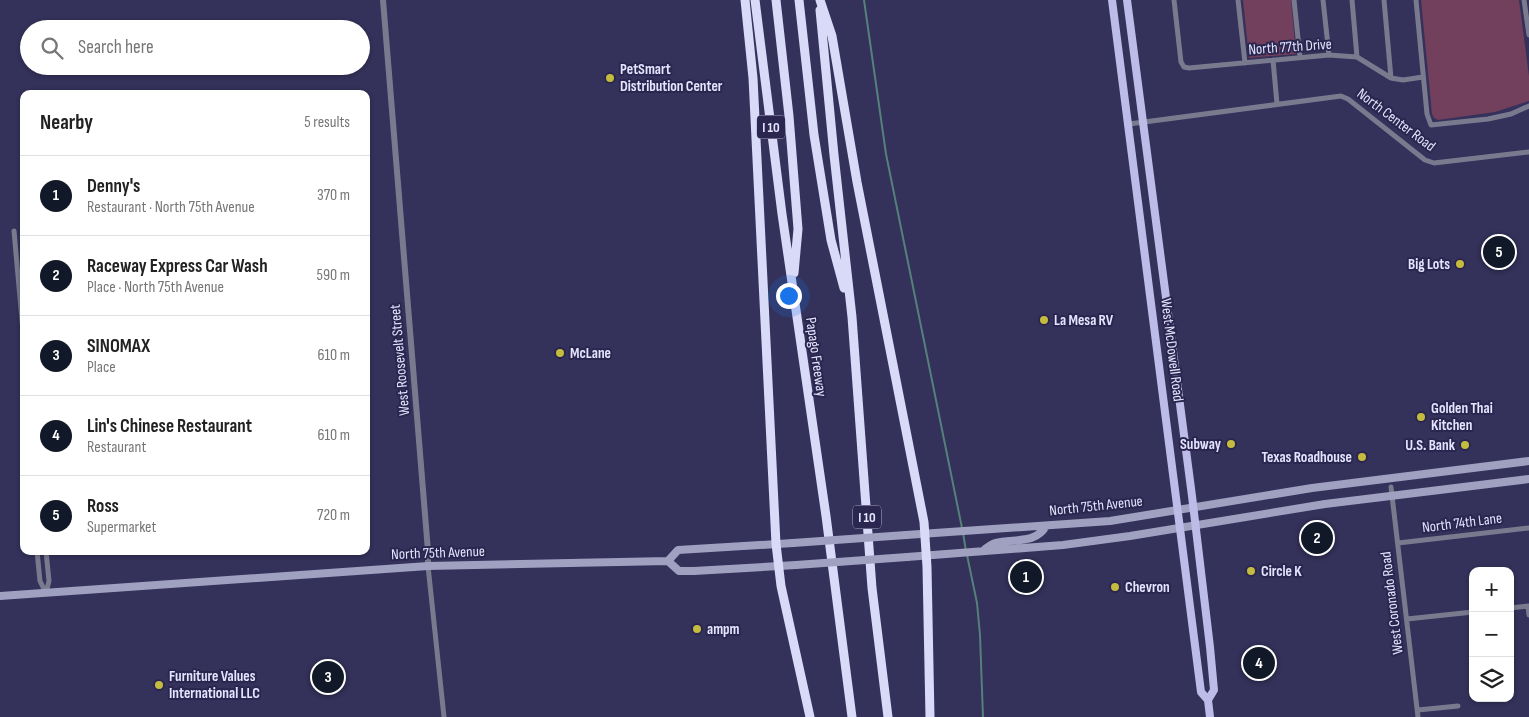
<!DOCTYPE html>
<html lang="en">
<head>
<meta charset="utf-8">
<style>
	:root { --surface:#fff; --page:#f2f2f2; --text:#222; --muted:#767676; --line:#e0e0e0; --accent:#111827 }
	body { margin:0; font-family:"Sofia Sans Condensed",sans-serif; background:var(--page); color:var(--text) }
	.controls { position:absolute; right:15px; bottom:15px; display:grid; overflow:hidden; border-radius:10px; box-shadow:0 1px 4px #0004 }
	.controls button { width:45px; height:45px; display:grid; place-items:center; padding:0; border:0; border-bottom:1px solid var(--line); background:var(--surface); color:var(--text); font:25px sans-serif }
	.you { position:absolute; left:788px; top:295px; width:18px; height:18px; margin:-12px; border:4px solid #fff; border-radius:50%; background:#1a73e8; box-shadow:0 0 0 8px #1a73e833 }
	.badge { display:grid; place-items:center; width:32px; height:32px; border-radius:50%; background:var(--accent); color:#fff; font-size:16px; font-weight:700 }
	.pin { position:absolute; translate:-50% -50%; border:2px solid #fff; box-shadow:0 1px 5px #0006 }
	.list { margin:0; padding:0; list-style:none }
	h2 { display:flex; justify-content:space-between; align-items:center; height:65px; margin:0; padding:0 20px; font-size:21px }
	h2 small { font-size:16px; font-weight:400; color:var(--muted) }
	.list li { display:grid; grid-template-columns:32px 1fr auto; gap:15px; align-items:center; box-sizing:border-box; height:80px; padding:0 20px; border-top:1px solid var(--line) }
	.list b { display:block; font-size:19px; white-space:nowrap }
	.list p { margin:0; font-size:16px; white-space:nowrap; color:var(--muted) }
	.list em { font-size:16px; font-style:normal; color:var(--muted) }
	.icon { flex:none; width:28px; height:28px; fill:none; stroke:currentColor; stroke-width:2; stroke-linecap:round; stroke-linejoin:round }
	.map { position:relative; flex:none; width:1529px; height:717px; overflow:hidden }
	.search { position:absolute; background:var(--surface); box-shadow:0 1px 4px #0004; left:20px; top:20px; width:350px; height:55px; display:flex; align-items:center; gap:12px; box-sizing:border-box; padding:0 18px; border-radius:28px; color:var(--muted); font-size:19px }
	.panel { position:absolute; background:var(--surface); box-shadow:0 1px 4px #0004; left:20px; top:90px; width:350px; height:465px; border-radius:10px }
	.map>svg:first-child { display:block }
	.green { fill:#723f5c }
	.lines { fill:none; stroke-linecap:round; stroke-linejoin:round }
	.stream { stroke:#54817a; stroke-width:2 }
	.minor { stroke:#7a7a8f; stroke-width:5 }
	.tertiary { stroke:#7a7a8f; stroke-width:6 }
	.secondary { stroke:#a0a0c1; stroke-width:8 }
	.primary { stroke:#bdbce8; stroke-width:8 }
	.motorway { stroke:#d9d9f8; stroke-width:9 }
	.secondary-bridge { stroke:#a0a0c1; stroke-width:8 }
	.poi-dot { fill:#c4bc3e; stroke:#2a264f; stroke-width:2 }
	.labels { text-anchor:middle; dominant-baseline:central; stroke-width:4; stroke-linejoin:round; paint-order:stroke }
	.shield { fill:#2a264f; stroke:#acabca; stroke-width:1 }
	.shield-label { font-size:14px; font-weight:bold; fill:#e4e4fe }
	.street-label { font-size:15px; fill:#e4e4fe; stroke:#2a264f }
	.poi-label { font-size:15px; font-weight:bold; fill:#e4e4fe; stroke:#2a264f; text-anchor:start }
</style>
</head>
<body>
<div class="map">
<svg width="1529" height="717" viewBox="0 0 1529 717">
	<rect width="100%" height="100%" fill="#34315a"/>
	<!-- green -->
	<path class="green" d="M1243 0H1291L1296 54 1249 58Z
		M1421 0H1519L1529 76V101L1495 112 1438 120 1434 118 1432 114Z"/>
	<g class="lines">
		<!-- stream -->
		<path class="stream" d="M864 0 886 154 962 528
			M963 533 966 551
			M967 555 977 603 980 635 983 717"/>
		<!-- minor -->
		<path class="minor" d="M1174 0 1181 62 1184 67 1189 68 1329 55 1357 57 1391 78 1403 80 1423 77
			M1238 0 1245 63
			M1294 0 1300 57
			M1323 0 1329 55
			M1352 0 1357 57
			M1384 0 1391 78
			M1416 0 1427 114 1431 125 1488 119 1511 114 1529 106
			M1524 0 1529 35
			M1273 60 1277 104
			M1129 124 1341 96 1348 99 1425 160 1434 163 1529 152
			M14 231 24 342
			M1391 487 1418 717
			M1398 543 1529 528
			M37 551 40 581 46 593
			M428 566 444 717
			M46 593 49 581 46 551
			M1510 608 1528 606 1529 615
			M1407 619 1473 612
			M1418 710 1458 706"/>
		<!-- tertiary -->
		<path class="tertiary" d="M383 0 428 551V566"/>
		<!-- secondary -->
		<path class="secondary" d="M906 535 1110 521 1312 488 1529 461
			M985 549C988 547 992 544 995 543 1013 538 1035 545 1046 526
			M907 557 1063 545 1130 536 1325 504 1529 479
			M668 561 678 550 793 543
			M0 596 428 566 668 561 679 571H694L796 565"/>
		<!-- primary -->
		<path class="primary" d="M1112 0 1201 692 1208 700 1210 717
			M1127 0 1192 496 1210 647 1214 690 1208 700"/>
		<!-- motorway -->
		<path class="motorway" d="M745 0 753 78 776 544 781 586 810 717
			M755 0 782 214 826 516 852 717
			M776 0 789 116 798 229 794 273
			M799 0 814 135 831 240 844 288
			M820 0 832 36 857 182 924 522 927 567 930 717
			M820 10 834 155 852 317 872 588 888 717"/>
		<!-- secondary-bridge -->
		<path class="secondary-bridge" d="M793 543 906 535
			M796 565 907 557"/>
	</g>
	<!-- markers -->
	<g class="poi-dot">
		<circle cx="610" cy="78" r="5"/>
		<circle cx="1460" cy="264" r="5"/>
		<circle cx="1044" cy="320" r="5"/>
		<circle cx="560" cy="353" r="5"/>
		<circle cx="1421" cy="417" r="5"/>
		<circle cx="1231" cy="444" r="5"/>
		<circle cx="1465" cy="445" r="5"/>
		<circle cx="1362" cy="457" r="5"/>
		<circle cx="1251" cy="571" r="5"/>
		<circle cx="1115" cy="587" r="5"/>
		<circle cx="697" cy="629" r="5"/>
		<circle cx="159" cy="685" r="5"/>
	</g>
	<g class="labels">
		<!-- shield labels -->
		<g class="shield">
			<rect x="757" y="115.5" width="28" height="23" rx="4"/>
			<rect x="853" y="505.5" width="28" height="23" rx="4"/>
		</g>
		<g class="shield-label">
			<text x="771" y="127">I 10</text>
			<text x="867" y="517">I 10</text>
		</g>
		<!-- street labels -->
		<g class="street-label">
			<text transform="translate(1290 47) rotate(-4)">North 77th Drive</text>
			<text transform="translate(1396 120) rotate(37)">North Center Road</text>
			<text transform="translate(1172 350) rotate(83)">West McDowell Road</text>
			<text transform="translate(816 357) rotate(82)">Papago Freeway</text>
			<text transform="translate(400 360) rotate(-95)">West Roosevelt Street</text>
			<text transform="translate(1096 506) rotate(-6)">North 75th Avenue</text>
			<text transform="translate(1462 523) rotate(-7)">North 74th Lane</text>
			<text transform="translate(438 553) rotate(-2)">North 75th Avenue</text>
			<text transform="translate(1392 603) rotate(-97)">West Coronado Road</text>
		</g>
		<!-- poi labels -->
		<g class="poi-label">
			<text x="620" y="69">PetSmart<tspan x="620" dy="17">Distribution Center</tspan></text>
			<text x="1450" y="264" text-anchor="end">Big Lots</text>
			<text x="1054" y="320">La Mesa RV</text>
			<text x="570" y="353">McLane</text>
			<text x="1431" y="408">Golden Thai<tspan x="1431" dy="17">Kitchen</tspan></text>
			<text x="1221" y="444" text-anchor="end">Subway</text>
			<text x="1455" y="445" text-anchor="end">U.S. Bank</text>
			<text x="1352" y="457" text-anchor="end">Texas Roadhouse</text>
			<text x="1261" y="571">Circle K</text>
			<text x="1125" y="587">Chevron</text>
			<text x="707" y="629">ampm</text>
			<text x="169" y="676">Furniture Values<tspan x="169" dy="17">International LLC</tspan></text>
		</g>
	</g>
</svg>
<div class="controls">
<button>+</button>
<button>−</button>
<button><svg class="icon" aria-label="layers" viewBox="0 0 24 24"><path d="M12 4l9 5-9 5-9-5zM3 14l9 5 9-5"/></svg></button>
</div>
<div class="you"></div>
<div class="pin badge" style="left:1026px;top:577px">1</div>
<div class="pin badge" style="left:1317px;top:538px">2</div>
<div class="pin badge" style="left:328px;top:677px">3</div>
<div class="pin badge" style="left:1259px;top:663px">4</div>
<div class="pin badge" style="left:1499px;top:252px">5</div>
<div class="search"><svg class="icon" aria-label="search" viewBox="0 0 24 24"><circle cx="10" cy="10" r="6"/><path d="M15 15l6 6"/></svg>Search here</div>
<section class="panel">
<h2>Nearby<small>5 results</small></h2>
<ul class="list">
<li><span class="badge">1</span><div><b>Denny's</b><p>Restaurant · North 75th Avenue</p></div><em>370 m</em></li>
<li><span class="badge">2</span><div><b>Raceway Express Car Wash</b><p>Place · North 75th Avenue</p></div><em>590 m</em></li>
<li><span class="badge">3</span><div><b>SINOMAX</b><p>Place</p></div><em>610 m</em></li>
<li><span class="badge">4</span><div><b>Lin's Chinese Restaurant</b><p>Restaurant</p></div><em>610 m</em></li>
<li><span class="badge">5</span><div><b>Ross</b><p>Supermarket</p></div><em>720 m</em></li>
</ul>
</section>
</div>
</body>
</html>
